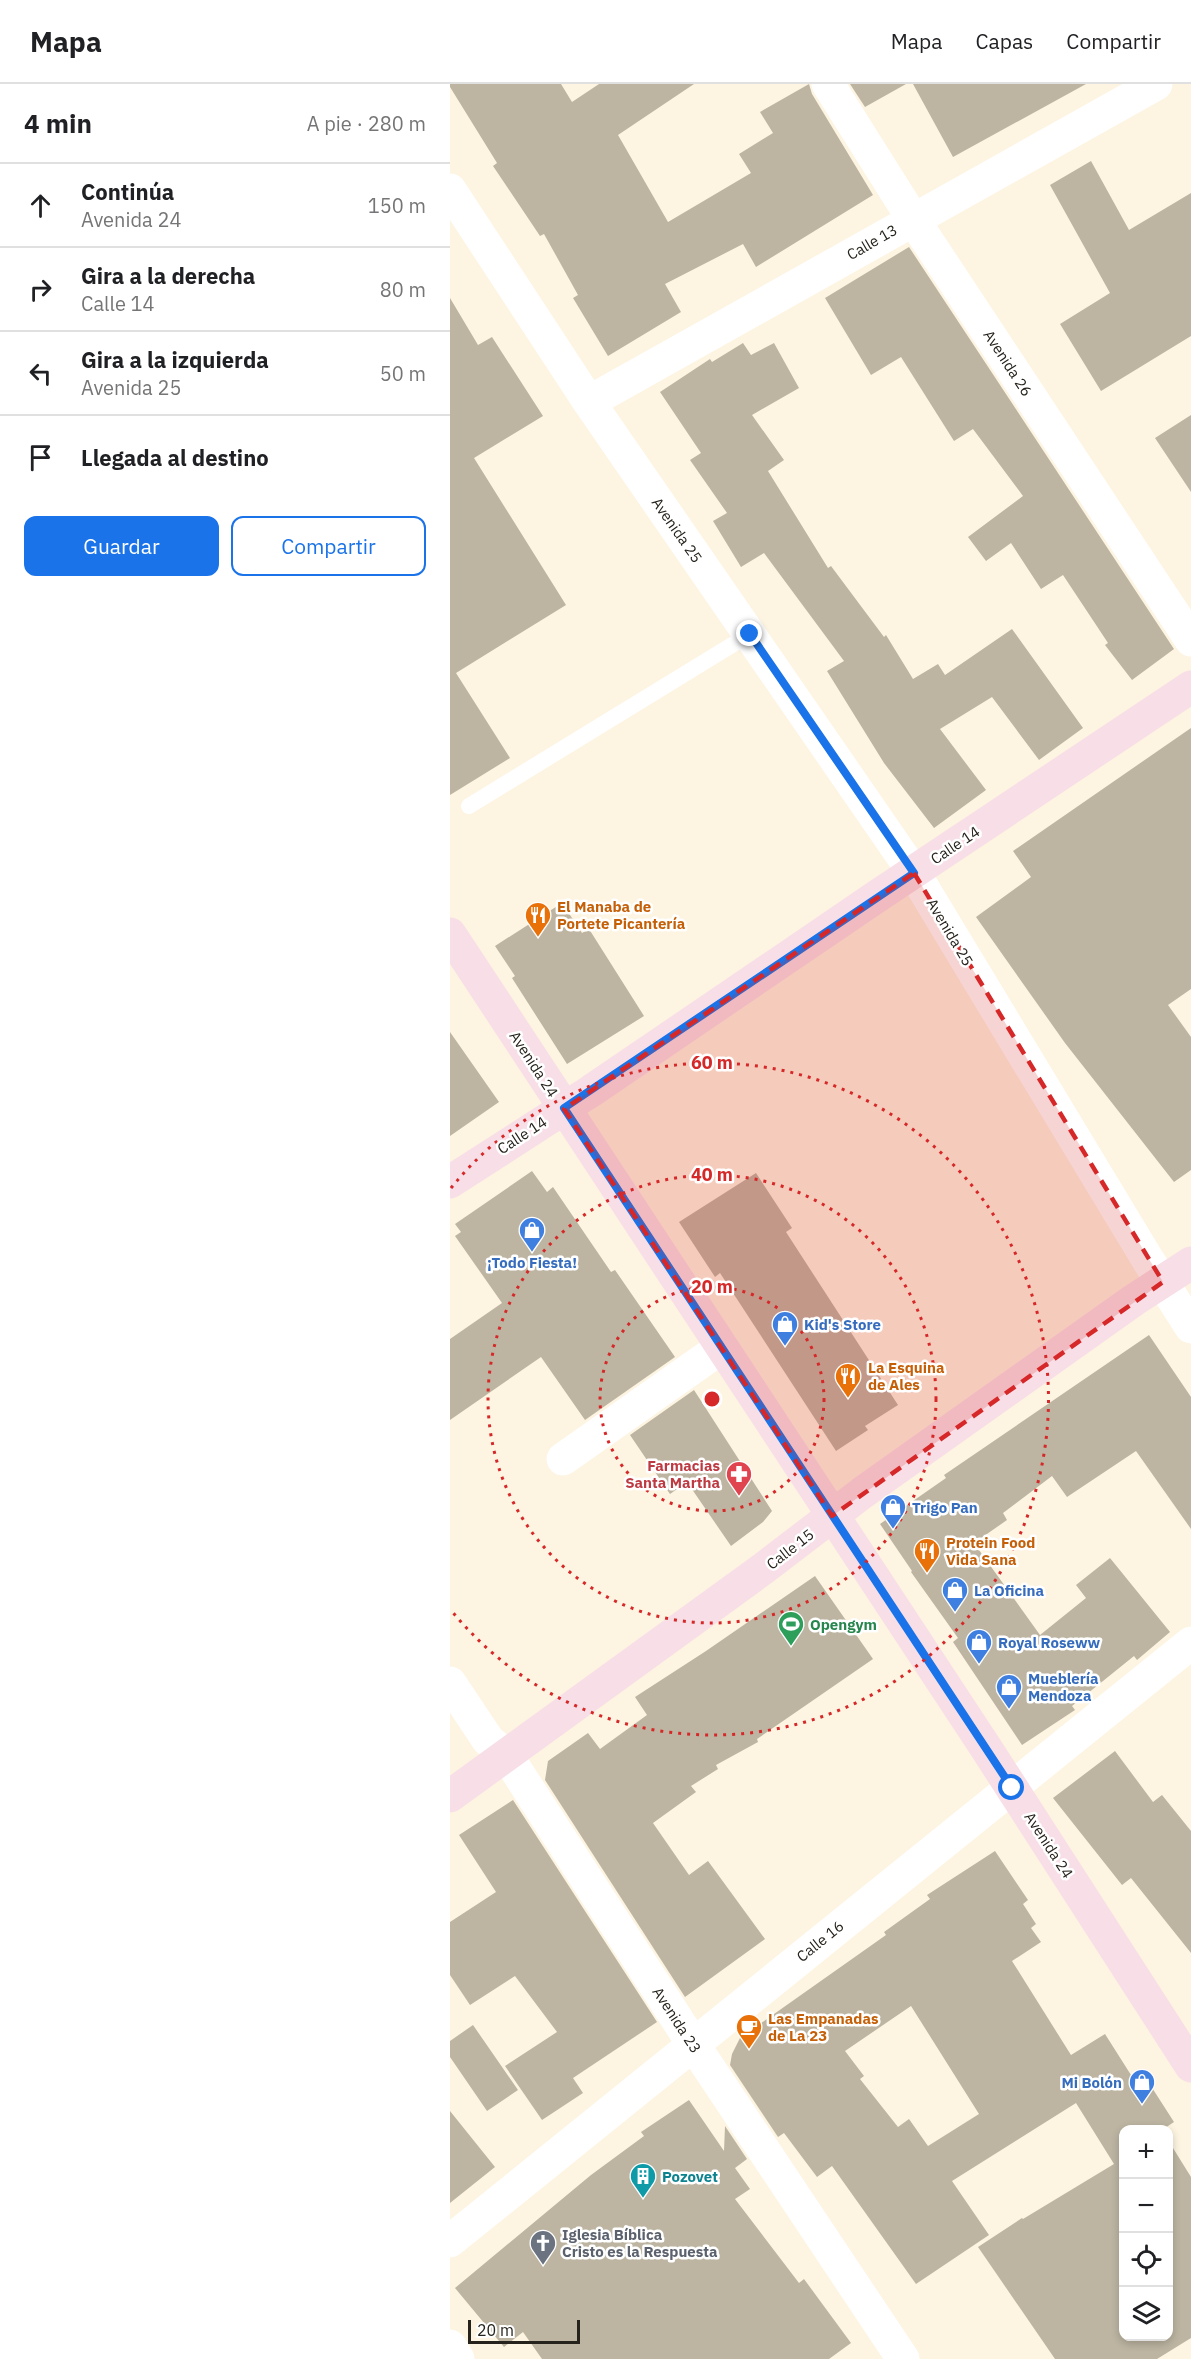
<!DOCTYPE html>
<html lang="es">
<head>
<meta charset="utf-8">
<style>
	:root { --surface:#fff; --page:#f6f6f6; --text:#202124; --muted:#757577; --line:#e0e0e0; --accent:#1a73e8 }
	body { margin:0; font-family:"IBM Plex Sans",sans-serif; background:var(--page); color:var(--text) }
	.controls { position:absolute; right:18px; bottom:18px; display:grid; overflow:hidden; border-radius:12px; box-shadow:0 3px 9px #0003 }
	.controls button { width:54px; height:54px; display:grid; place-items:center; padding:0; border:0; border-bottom:2px solid var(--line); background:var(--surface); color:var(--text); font:30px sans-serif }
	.scale { position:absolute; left:18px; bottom:15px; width:112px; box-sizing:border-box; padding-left:6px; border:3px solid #26231c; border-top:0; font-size:16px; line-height:21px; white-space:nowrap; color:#26231c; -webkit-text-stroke:4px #fff; paint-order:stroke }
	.stop { position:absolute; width:18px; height:18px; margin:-14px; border:4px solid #1a73e8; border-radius:50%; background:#fff }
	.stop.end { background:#1a73e8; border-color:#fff; box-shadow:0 2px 6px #0008 }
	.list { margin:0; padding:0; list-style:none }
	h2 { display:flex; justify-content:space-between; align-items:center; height:78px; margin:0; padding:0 24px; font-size:26px }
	h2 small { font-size:20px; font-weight:400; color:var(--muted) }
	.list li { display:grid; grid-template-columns:39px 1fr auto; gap:18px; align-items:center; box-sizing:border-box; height:84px; padding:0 24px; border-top:2px solid var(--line) }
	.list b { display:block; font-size:22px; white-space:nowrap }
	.list p { margin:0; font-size:20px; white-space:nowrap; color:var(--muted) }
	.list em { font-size:20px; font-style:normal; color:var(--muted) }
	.actions { display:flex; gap:12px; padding:18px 24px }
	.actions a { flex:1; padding:14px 0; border:2px solid var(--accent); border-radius:12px; text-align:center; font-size:21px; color:var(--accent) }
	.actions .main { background:var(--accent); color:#fff }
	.icon { flex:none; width:33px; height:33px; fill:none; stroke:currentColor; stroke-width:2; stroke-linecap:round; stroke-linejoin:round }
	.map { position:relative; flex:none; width:741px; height:2275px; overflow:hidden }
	header { display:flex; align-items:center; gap:36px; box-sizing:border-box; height:84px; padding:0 30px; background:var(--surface); border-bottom:2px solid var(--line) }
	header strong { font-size:28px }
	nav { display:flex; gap:33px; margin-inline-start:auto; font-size:21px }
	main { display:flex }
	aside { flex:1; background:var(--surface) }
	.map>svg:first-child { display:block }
	.building { fill:#bdb5a2; fill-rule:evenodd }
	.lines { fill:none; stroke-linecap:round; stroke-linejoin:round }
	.lane { stroke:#fff; stroke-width:16 }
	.street { stroke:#fff; stroke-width:33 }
	.secondary { stroke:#f8dfe7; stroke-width:33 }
	.route { stroke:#1a73e8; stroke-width:8 }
	.marked { fill:#d62828; fill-opacity:0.2; stroke:#d62828; stroke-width:4.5; stroke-dasharray:12 8; stroke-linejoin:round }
	.ring { fill:none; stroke:#d62828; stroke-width:3; stroke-dasharray:3 6 }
	.labels { text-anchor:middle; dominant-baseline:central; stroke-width:5; stroke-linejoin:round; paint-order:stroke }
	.street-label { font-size:15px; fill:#26231c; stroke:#fff }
	.food-label { font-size:15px; font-weight:bold; fill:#c56008; stroke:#fff; text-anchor:start }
	.shop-label { font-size:15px; font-weight:bold; fill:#366cbe; stroke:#fff; text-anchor:start }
	.health-label { font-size:15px; font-weight:bold; fill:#be3a42; stroke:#fff; text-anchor:end }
	.leisure-label { font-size:15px; font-weight:bold; fill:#27864d; stroke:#fff; text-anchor:start }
	.culture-label { font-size:15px; font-weight:bold; fill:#0d838f; stroke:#fff; text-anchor:start }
	.worship-label { font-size:15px; font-weight:bold; fill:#5b616d; stroke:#fff; text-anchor:start }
	.centre { fill:#d62828; stroke:#fff; stroke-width:3 }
	.ring-label { font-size:18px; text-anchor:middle; font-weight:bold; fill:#d62828; stroke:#fff; stroke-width:5; stroke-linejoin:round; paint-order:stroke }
</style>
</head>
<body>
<header>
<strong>Mapa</strong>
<nav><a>Mapa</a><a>Capas</a><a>Compartir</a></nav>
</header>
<main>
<aside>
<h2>4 min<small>A pie · 280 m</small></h2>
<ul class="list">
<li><svg class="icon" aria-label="ahead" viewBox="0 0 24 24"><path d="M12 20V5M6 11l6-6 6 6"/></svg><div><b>Continúa</b><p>Avenida 24</p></div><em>150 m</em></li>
<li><svg class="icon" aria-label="right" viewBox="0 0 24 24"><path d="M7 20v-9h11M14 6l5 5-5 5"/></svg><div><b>Gira a la derecha</b><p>Calle 14</p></div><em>80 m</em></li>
<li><svg class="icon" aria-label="left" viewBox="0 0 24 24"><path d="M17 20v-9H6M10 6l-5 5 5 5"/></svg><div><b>Gira a la izquierda</b><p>Avenida 25</p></div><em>50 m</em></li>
<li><svg class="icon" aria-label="arrive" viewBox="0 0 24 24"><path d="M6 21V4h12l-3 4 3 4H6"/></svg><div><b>Llegada al destino</b></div></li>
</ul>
<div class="actions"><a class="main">Guardar</a><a>Compartir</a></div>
</aside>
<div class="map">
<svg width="741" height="2275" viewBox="0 0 741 2275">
	<rect width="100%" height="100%" fill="#fdf4e1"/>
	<!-- building -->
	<path class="building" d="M0 0H111L122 18 149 0H244L168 51 218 138 301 89 289 70 323 49 310 28 359 0 362 10 423 111 306 183 293 160 215 200 231 228 158 272 123 214 128 211 94 150 90 152 43 82 47 79 0 3Z
		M400 0H456L415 23Z
		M463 0H636L503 73Z
		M641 77 679 146 741 109V252L651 307 610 240 660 209 600 101Z
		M459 163 724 565 682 596 655 561 658 559 613 491 591 505 561 459 536 477 518 453 573 412 523 345 504 357 451 273 421 291 375 214Z
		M0 214 28 261 42 253 93 332 24 374 116 521 6 589 60 674 0 711Z
		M293 259 301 271 324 259 349 304 302 331 334 376 318 387 378 484 381 482 434 553 436 551 463 595 488 580 495 591 562 545 633 644 589 676 542 613 490 645 536 706 484 744 434 679 377 587 394 577 314 469 291 483 263 437 277 429 240 376 251 369 210 308 260 275 262 278Z
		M741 331V408L705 354Z
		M741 644V905L718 921 741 953V1086L724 1098 615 959 526 833 581 793 563 767Z
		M112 819 132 849 139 845 194 932 117 980 62 894 65 892 45 862Z
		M0 948 49 1018 0 1052Z
		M82 1087 97 1108 103 1103 161 1188 165 1186 225 1273 135 1336 91 1273 0 1336V1255L52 1219 5 1152 11 1148 5 1140Z
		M306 1089 342 1144 336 1148 448 1321 415 1342 418 1346 386 1367 270 1189 265 1193 229 1138Z
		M699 1251 741 1313V1445L686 1367 617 1413 602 1392 553 1429 557 1436 524 1459 590 1551 636 1514 626 1501 660 1474 720 1548 687 1576 684 1572 622 1622 625 1626 572 1661 503 1558 508 1554 461 1488 462 1487 430 1440 496 1394 494 1391Z
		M244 1306 322 1427 313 1438 281 1462 237 1398 220 1410 180 1351Z
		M365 1492 423 1575 307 1655 308 1658 266 1681 268 1685 241 1702 246 1708 203 1739 239 1791 258 1777 315 1855 235 1913 95 1696 98 1677 138 1649 150 1665 197 1631 185 1613 256 1567Z
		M665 1667 703 1718 712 1711 741 1747V1869L681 1794 672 1801 603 1714Z
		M63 1716 207 1938 123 1994 133 2009 92 2036 55 1982 107 1948 65 1892 20 1921 0 1891V1838L46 1808 9 1751Z
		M545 1767 578 1816 573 1820 586 1840 581 1844 591 1858 562 1877 621 1971 655 1950 681 1991 690 1985 724 2038 712 2046H674V2253H718V2056L741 2093V2254L707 2275H605L528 2163 572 2134 573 2135 664 2080 626 2019 502 2097 539 2151 466 2200 382 2082 367 2093 334 2049 328 2053 280 1981 282 1970 290 1954 436 1851 434 1848 480 1815 477 1811ZM461 1922 529 2030 478 2062 459 2035 448 2043 410 1995 414 1992 395 1967Z
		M23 1941 68 2006 37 2027 0 1973V1957Z
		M239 2016 274 2067 275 2042 297 2075 285 2084 300 2105 285 2115 349 2199 354 2195 401 2259 379 2275H92L73 2248 54 2263 5 2204 141 2091 194 2052 191 2048Z
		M0 2027 45 2083 0 2119Z"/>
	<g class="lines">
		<!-- lane -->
		<path class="lane" d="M19 722 300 550"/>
		<!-- street -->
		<path class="street" d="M378 0 463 135 741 556
			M0 106 139 318 464 789 698 1176 741 1243
			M139 318 706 0
			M113 1375 272 1263
			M0 1599 38 1656 57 1672 243 1960 453 2275
			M0 2157 741 1559
			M0 2262 8 2275"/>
		<!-- secondary -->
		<path class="secondary" d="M0 850 536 1664 741 1982
			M0 1098 141 1007 426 813 741 603
			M0 1712 314 1484 412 1409 684 1216 741 1179"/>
	</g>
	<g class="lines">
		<!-- route -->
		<path class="route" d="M300 550 464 789 114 1024 562 1704"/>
	</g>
	<!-- marked area -->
	<path class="marked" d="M464 789 713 1198 382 1432 114 1025Z"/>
	<!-- distance rings -->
	<g class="ring">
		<circle cx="262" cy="1315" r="112"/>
		<circle cx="262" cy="1315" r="224"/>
		<path d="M1 1104A336 336 0 1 1 1 1526"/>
	</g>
	<!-- icons -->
	<defs>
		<g id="restaurant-pin" transform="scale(1.35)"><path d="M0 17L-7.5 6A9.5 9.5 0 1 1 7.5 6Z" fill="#e8710a" stroke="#fff"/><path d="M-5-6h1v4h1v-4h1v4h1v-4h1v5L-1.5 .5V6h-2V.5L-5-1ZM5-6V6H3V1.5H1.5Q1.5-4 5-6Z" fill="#fff"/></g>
		<g id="shop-pin" transform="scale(1.35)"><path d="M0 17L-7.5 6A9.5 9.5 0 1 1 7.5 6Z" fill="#3f7fe0" stroke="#fff"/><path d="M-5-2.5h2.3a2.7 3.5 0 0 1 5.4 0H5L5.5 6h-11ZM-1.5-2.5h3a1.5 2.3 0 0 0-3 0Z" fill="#fff"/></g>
		<g id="pharmacy-pin" transform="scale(1.35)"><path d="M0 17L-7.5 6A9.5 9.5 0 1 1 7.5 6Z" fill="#e0444e" stroke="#fff"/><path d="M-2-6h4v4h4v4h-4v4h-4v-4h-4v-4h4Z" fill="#fff"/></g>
		<g id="stadium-pin" transform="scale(1.35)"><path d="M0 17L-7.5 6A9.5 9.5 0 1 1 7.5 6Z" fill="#2e9e5b" stroke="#fff"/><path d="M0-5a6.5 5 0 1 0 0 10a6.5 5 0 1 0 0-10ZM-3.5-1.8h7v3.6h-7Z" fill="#fff"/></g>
		<g id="cafe-pin" transform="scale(1.35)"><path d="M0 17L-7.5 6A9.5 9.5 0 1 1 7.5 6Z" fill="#e8710a" stroke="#fff"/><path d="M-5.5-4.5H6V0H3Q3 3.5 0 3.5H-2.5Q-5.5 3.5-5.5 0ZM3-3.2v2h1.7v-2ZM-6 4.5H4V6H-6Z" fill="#fff"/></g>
		<g id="building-pin" transform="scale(1.35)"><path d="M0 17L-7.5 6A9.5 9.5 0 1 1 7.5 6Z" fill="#0f9aa8" stroke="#fff"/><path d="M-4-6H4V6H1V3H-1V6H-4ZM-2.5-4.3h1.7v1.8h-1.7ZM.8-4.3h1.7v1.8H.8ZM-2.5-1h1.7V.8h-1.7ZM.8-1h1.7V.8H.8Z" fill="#fff"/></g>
		<g id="church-pin" transform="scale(1.35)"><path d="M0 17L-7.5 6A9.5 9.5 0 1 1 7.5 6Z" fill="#6b7280" stroke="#fff"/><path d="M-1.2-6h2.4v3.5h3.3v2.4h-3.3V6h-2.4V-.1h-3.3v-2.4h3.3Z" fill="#fff"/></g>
	</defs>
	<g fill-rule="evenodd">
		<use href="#restaurant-pin" x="88" y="831"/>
		<use href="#shop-pin" x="82" y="1146"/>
		<use href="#shop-pin" x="335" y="1240"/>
		<use href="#restaurant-pin" x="398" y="1292"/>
		<use href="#pharmacy-pin" x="289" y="1390"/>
		<use href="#shop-pin" x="443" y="1423"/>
		<use href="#restaurant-pin" x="477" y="1467"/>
		<use href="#shop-pin" x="505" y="1506"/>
		<use href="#stadium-pin" x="341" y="1540"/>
		<use href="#shop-pin" x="529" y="1558"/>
		<use href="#shop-pin" x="559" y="1603"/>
		<use href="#cafe-pin" x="299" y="1943"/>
		<use href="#shop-pin" x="692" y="1998"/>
		<use href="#building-pin" x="193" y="2092"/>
		<use href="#church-pin" x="93" y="2159"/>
	</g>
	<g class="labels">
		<!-- street labels -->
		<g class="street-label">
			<text transform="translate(422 158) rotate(-30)">Calle 13</text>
			<text transform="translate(558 279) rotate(57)">Avenida 26</text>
			<text transform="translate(227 446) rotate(55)">Avenida 25</text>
			<text transform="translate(505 761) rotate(-34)">Calle 14</text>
			<text transform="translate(500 848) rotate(59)">Avenida 25</text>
			<text transform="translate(84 980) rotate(57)">Avenida 24</text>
			<text transform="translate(72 1051) rotate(-33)">Calle 14</text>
			<text transform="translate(340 1465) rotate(-38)">Calle 15</text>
			<text transform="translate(599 1761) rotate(57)">Avenida 24</text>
			<text transform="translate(370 1857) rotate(-39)">Calle 16</text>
			<text transform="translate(227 1936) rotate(57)">Avenida 23</text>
		</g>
		<!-- food labels -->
		<g class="food-label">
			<text x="107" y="822">El Manaba de<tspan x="107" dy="17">Portete Picantería</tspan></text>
			<text x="418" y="1283">La Esquina<tspan x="418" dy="17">de Ales</tspan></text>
			<text x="496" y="1458">Protein Food<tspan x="496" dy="17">Vida Sana</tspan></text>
			<text x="318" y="1934">Las Empanadas<tspan x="318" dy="17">de La 23</tspan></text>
		</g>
		<!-- shop labels -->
		<g class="shop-label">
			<text x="82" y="1178" text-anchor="middle">¡Todo Fiesta!</text>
			<text x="354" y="1240">Kid's Store</text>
			<text x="462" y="1423">Trigo Pan</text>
			<text x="524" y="1506">La Oficina</text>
			<text x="548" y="1558">Royal Roseww</text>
			<text x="578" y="1594">Mueblería<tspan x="578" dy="17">Mendoza</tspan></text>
			<text x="672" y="1998" text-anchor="end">Mi Bolón</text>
		</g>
		<!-- health labels -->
		<g class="health-label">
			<text x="270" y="1381">Farmacias<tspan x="270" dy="17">Santa Martha</tspan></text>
		</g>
		<!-- leisure labels -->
		<g class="leisure-label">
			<text x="360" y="1540">Opengym</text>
		</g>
		<!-- culture labels -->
		<g class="culture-label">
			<text x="212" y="2092">Pozovet</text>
		</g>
		<!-- worship labels -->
		<g class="worship-label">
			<text x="112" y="2150">Iglesia Bíblica<tspan x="112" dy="17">Cristo es la Respuesta</tspan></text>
		</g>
	</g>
	<circle cx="262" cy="1315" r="9" class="centre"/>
	<g class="ring-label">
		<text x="262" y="985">60 m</text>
		<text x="262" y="1097">40 m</text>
		<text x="262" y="1209">20 m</text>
	</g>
</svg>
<div class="controls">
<button>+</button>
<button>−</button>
<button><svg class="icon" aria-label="locate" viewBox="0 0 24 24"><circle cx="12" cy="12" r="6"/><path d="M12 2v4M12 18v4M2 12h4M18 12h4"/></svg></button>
<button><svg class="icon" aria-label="layers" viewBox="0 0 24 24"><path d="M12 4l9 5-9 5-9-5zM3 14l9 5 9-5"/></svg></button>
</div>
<div class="scale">20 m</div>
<div class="stop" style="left:562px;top:1704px"></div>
<div class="stop end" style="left:300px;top:550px"></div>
</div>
</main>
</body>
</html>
